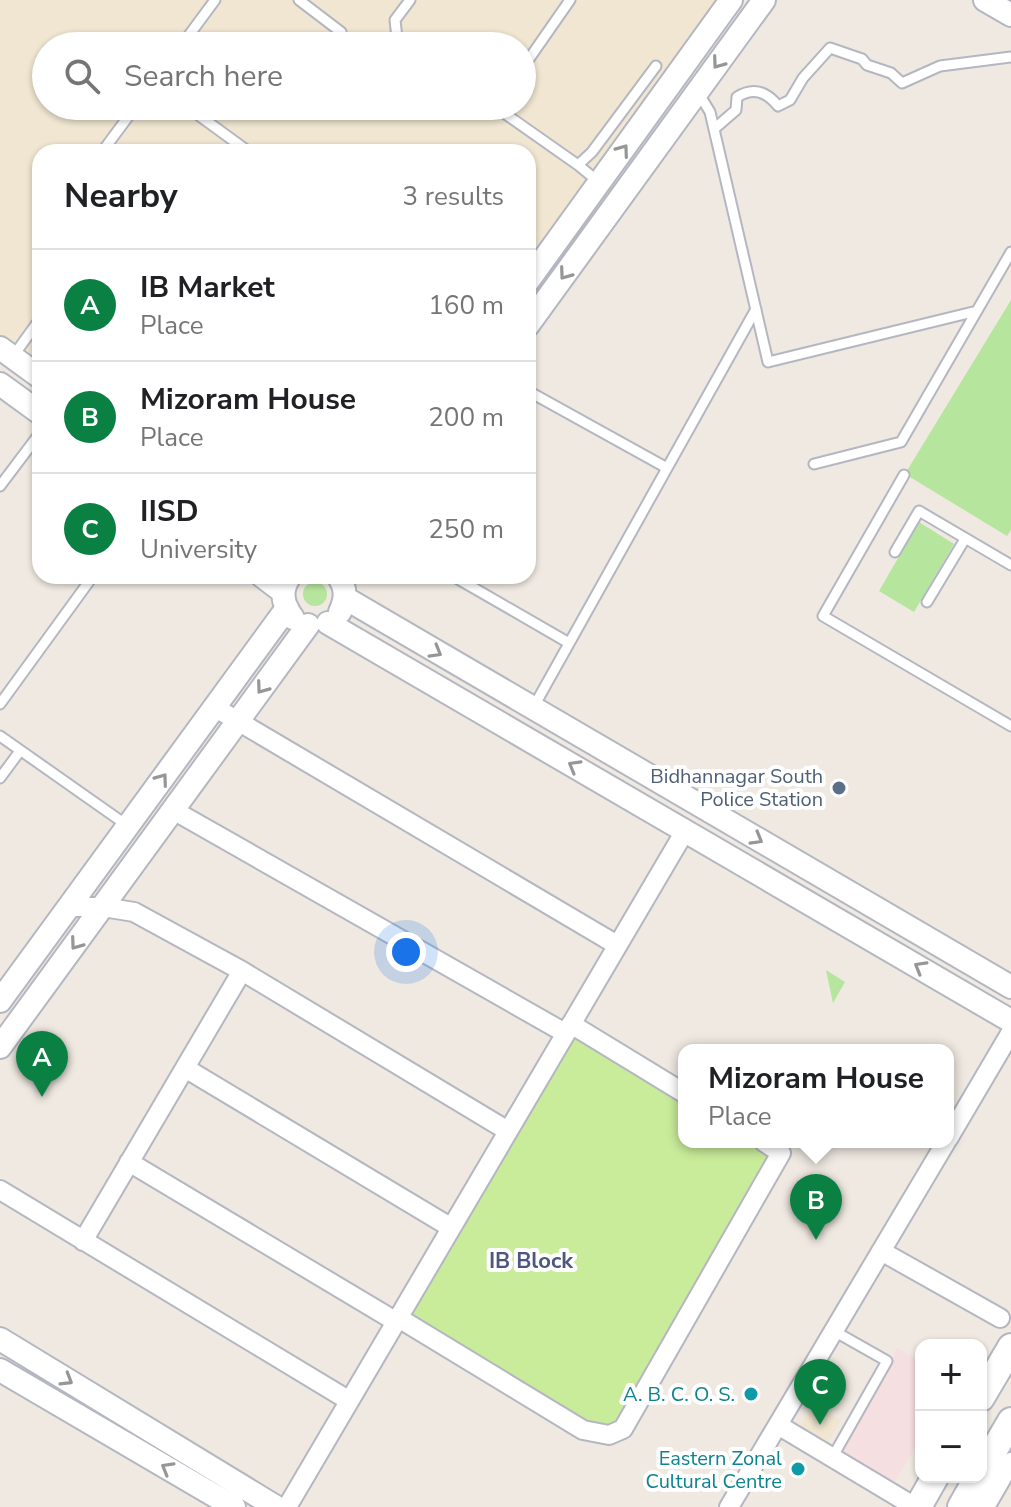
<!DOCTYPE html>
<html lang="en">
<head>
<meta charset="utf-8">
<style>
	:root { --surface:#fff; --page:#f2f2f2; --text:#202124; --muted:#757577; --line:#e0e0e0; --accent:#0b8043 }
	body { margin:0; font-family:"Nunito Sans",sans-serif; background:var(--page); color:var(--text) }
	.controls { position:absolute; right:24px; bottom:24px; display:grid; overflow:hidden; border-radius:16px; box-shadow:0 2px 6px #0004 }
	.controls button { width:72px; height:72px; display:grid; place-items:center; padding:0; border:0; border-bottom:2px solid var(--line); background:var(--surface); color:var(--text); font:40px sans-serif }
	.you { position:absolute; left:406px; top:952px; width:28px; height:28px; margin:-20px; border:6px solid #fff; border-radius:50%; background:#1a73e8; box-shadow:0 0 0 12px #1a73e833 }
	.badge { display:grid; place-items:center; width:52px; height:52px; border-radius:50%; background:var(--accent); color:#fff; font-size:26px; font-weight:700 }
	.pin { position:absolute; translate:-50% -66px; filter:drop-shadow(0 2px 4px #0008) }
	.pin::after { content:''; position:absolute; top:42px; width:28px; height:24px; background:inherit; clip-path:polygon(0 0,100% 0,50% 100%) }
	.popup { position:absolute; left:678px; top:1044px; width:276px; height:104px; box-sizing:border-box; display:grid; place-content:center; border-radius:16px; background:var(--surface); filter:drop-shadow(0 2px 6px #0005); font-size:26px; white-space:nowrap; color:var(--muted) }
	.popup b { font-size:30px; color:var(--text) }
	.popup::after { content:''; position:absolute; left:50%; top:100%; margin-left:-16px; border:16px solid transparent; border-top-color:var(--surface) }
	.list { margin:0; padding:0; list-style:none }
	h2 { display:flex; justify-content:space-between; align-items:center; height:104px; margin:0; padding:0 32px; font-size:34px }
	h2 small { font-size:26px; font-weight:400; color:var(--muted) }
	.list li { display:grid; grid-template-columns:52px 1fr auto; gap:24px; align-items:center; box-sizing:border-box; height:112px; padding:0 32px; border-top:2px solid var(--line) }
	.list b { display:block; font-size:30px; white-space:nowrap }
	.list p { margin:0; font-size:26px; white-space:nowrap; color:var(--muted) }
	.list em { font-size:26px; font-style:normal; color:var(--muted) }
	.icon { flex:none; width:44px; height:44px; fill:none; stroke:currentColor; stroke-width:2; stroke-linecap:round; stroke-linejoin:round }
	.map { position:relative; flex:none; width:1011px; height:1507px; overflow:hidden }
	.search { position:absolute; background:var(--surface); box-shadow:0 2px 6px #0004; left:32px; top:32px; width:504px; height:88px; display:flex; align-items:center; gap:20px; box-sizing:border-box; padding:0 28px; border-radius:44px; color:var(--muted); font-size:30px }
	.panel { position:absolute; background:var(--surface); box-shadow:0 2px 6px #0004; left:32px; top:144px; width:504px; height:440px; border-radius:24px }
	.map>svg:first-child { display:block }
	.education { fill:#f0e6d1; fill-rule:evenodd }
	.medical { fill:#f5dfe0 }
	.green { fill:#b6e59e }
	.pitch { fill:#c9ec9a }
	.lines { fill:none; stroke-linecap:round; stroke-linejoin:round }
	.service-casing { stroke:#b4b7c1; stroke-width:13 }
	.minor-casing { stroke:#b4b7c1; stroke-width:22 }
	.tertiary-casing { stroke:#b4b7c1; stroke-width:26 }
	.secondary-casing { stroke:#b4b7c1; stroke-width:30 }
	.service { stroke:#fff; stroke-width:9 }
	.minor { stroke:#fff; stroke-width:18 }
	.tertiary { stroke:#fff; stroke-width:22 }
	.secondary { stroke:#fff; stroke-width:26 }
	.oneway { stroke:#969696 }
	.service-dot { fill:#5c6f8a; stroke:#fff; stroke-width:3 }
	.culture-dot { fill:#0f9aa8; stroke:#fff; stroke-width:3 }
	.labels { text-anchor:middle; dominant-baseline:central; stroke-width:8; stroke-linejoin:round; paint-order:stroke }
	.service-label { font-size:20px; fill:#4e5e75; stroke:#fff; text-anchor:end }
	.culture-label { font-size:20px; fill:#0d838f; stroke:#fff; text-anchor:end }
	.neighbourhood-label { font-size:22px; font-weight:bold; fill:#4d5680; stroke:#fff }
</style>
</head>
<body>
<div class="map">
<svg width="1011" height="1507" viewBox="0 0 1011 1507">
	<rect width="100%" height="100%" fill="#efe9e1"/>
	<!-- education -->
	<path class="education" d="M0 0H719L528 257V152H40V365L0 335ZM46 46H522V106H46Z
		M812 1405 841 1420 825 1447 798 1431Z"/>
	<!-- medical -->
	<path class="medical" d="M897 1348 921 1362V1438L891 1488 838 1456Z"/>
	<!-- green -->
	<path class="green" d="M1011 300V530L1007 536 905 474Z
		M919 522 954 544 914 612 879 591Z
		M303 594a12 12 0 1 1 24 0a12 12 0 1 1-24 0Z
		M826 970 845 982 833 1003Z"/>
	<!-- pitch -->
	<path class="pitch" d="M572 1033 684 1101V1142H753L774 1154 619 1422 607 1429 585 1424 401 1318Z"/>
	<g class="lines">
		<!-- service casing -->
		<g class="service-casing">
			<path id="service" d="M299 0 341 32 331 46
				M181 46 215 0
				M409 46 397 38 395 20 410 0
				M522 69 570 0
				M699 94 710 112 768 362 977 311
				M186 106 249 152
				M494 106 578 165 592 152 656 66
				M714 129 736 110 737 97C753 87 766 91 778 106L790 100 803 78 830 48 862 59 867 65 891 73 902 83 940 66 1011 57
				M102 152 136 106
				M578 165 600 183
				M14 355 40 319
				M528 391 667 468
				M814 464 901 442 1011 252
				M904 475 823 616 1011 726
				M0 486 40 433
				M895 552 919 511 1011 565
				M453 576 569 643
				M927 602 965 539
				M0 704 93 576
				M533 708 756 309
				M0 736 128 826
				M0 778 20 751
				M832 1458 887 1361 834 1331"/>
		</g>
		<!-- minor casing -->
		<g class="minor-casing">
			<path id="minor" d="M214 707 617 945
				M173 810 565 1033
				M68 907H103L134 912 242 971 508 1131
				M571 1024 684 1093
				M185 1068 450 1227
				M948 1139 1011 1032
				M129 1162 395 1321
				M0 1190 348 1400
				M83 1241 242 971
				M881 1251 1000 1318
				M397 1317 583 1430 609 1435 623 1429 781 1153 764 1142
				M778 1425 915 1507
				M287 1507 685 831
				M729 1507 946 1142
				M985 1507 1011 1462"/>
		</g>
		<!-- tertiary casing -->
		<g class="tertiary-casing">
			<path id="tertiary" d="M985 0 1011 15
				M528 281 731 0
				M528 325 764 0
				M0 348 40 377
				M0 384 40 413
				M262 576 283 592
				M290 576C280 590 282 604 293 618
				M338 576C347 588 346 599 340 612
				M345 598 1011 987
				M328 623 1011 1021
				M0 1001 287 608
				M0 1047 308 625
				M0 1339 276 1507
				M0 1370 234 1507"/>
		</g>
		<!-- secondary casing -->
		<g class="secondary-casing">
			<path id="secondary" d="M981 1398 1011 1347
				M981 1472 1011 1421
				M918 1507 935 1477
				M961 1507 978 1477"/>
		</g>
		<!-- service -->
		<use href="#service" class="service"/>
		<!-- minor -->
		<use href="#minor" class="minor"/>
		<!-- tertiary -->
		<use href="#tertiary" class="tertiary"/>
		<!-- secondary -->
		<use href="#secondary" class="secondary"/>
	</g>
	<!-- one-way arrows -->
	<defs><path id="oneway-chevron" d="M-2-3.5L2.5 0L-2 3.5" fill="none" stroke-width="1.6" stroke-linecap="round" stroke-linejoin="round" transform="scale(2)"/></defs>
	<g class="oneway">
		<use href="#oneway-chevron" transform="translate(718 63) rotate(126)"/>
		<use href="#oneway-chevron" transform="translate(623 150) rotate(-54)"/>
		<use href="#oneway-chevron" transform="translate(565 274) rotate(126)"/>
		<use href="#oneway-chevron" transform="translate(436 652) rotate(30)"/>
		<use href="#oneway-chevron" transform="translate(262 688) rotate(126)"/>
		<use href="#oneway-chevron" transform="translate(574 766) rotate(-150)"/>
		<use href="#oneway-chevron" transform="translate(162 779) rotate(-54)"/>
		<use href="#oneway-chevron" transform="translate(757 839) rotate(30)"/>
		<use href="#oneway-chevron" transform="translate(76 944) rotate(126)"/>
		<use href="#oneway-chevron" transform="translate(920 967) rotate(-150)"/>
		<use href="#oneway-chevron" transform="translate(67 1380) rotate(31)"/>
		<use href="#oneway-chevron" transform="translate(167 1468) rotate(-150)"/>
	</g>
	<!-- markers -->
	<circle class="service-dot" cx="839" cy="788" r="8"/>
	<g class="culture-dot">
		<circle cx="751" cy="1394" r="8"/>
		<circle cx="798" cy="1469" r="8"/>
	</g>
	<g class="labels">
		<!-- service labels -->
		<g class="service-label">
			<text x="823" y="776">Bidhannagar South<tspan x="823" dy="23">Police Station</tspan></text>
		</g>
		<!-- culture labels -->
		<g class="culture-label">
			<text x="735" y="1394">A. B. C. O. S.</text>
			<text x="782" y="1458">Eastern Zonal<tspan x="782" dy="23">Cultural Centre</tspan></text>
		</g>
		<!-- neighbourhood labels -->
		<g class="neighbourhood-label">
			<text x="531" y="1261">IB Block</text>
		</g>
	</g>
</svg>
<div class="controls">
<button>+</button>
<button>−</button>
</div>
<div class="you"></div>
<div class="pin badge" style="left:42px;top:1097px">A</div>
<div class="pin badge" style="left:816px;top:1240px">B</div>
<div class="popup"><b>Mizoram House</b>Place</div>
<div class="pin badge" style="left:820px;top:1425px">C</div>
<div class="search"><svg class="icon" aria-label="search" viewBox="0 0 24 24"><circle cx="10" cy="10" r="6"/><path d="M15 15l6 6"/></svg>Search here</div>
<section class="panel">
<h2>Nearby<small>3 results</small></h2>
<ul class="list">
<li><span class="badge">A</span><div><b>IB Market</b><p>Place</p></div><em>160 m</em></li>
<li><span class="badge">B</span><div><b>Mizoram House</b><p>Place</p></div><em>200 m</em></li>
<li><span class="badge">C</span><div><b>IISD</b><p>University</p></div><em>250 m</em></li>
</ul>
</section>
</div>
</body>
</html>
